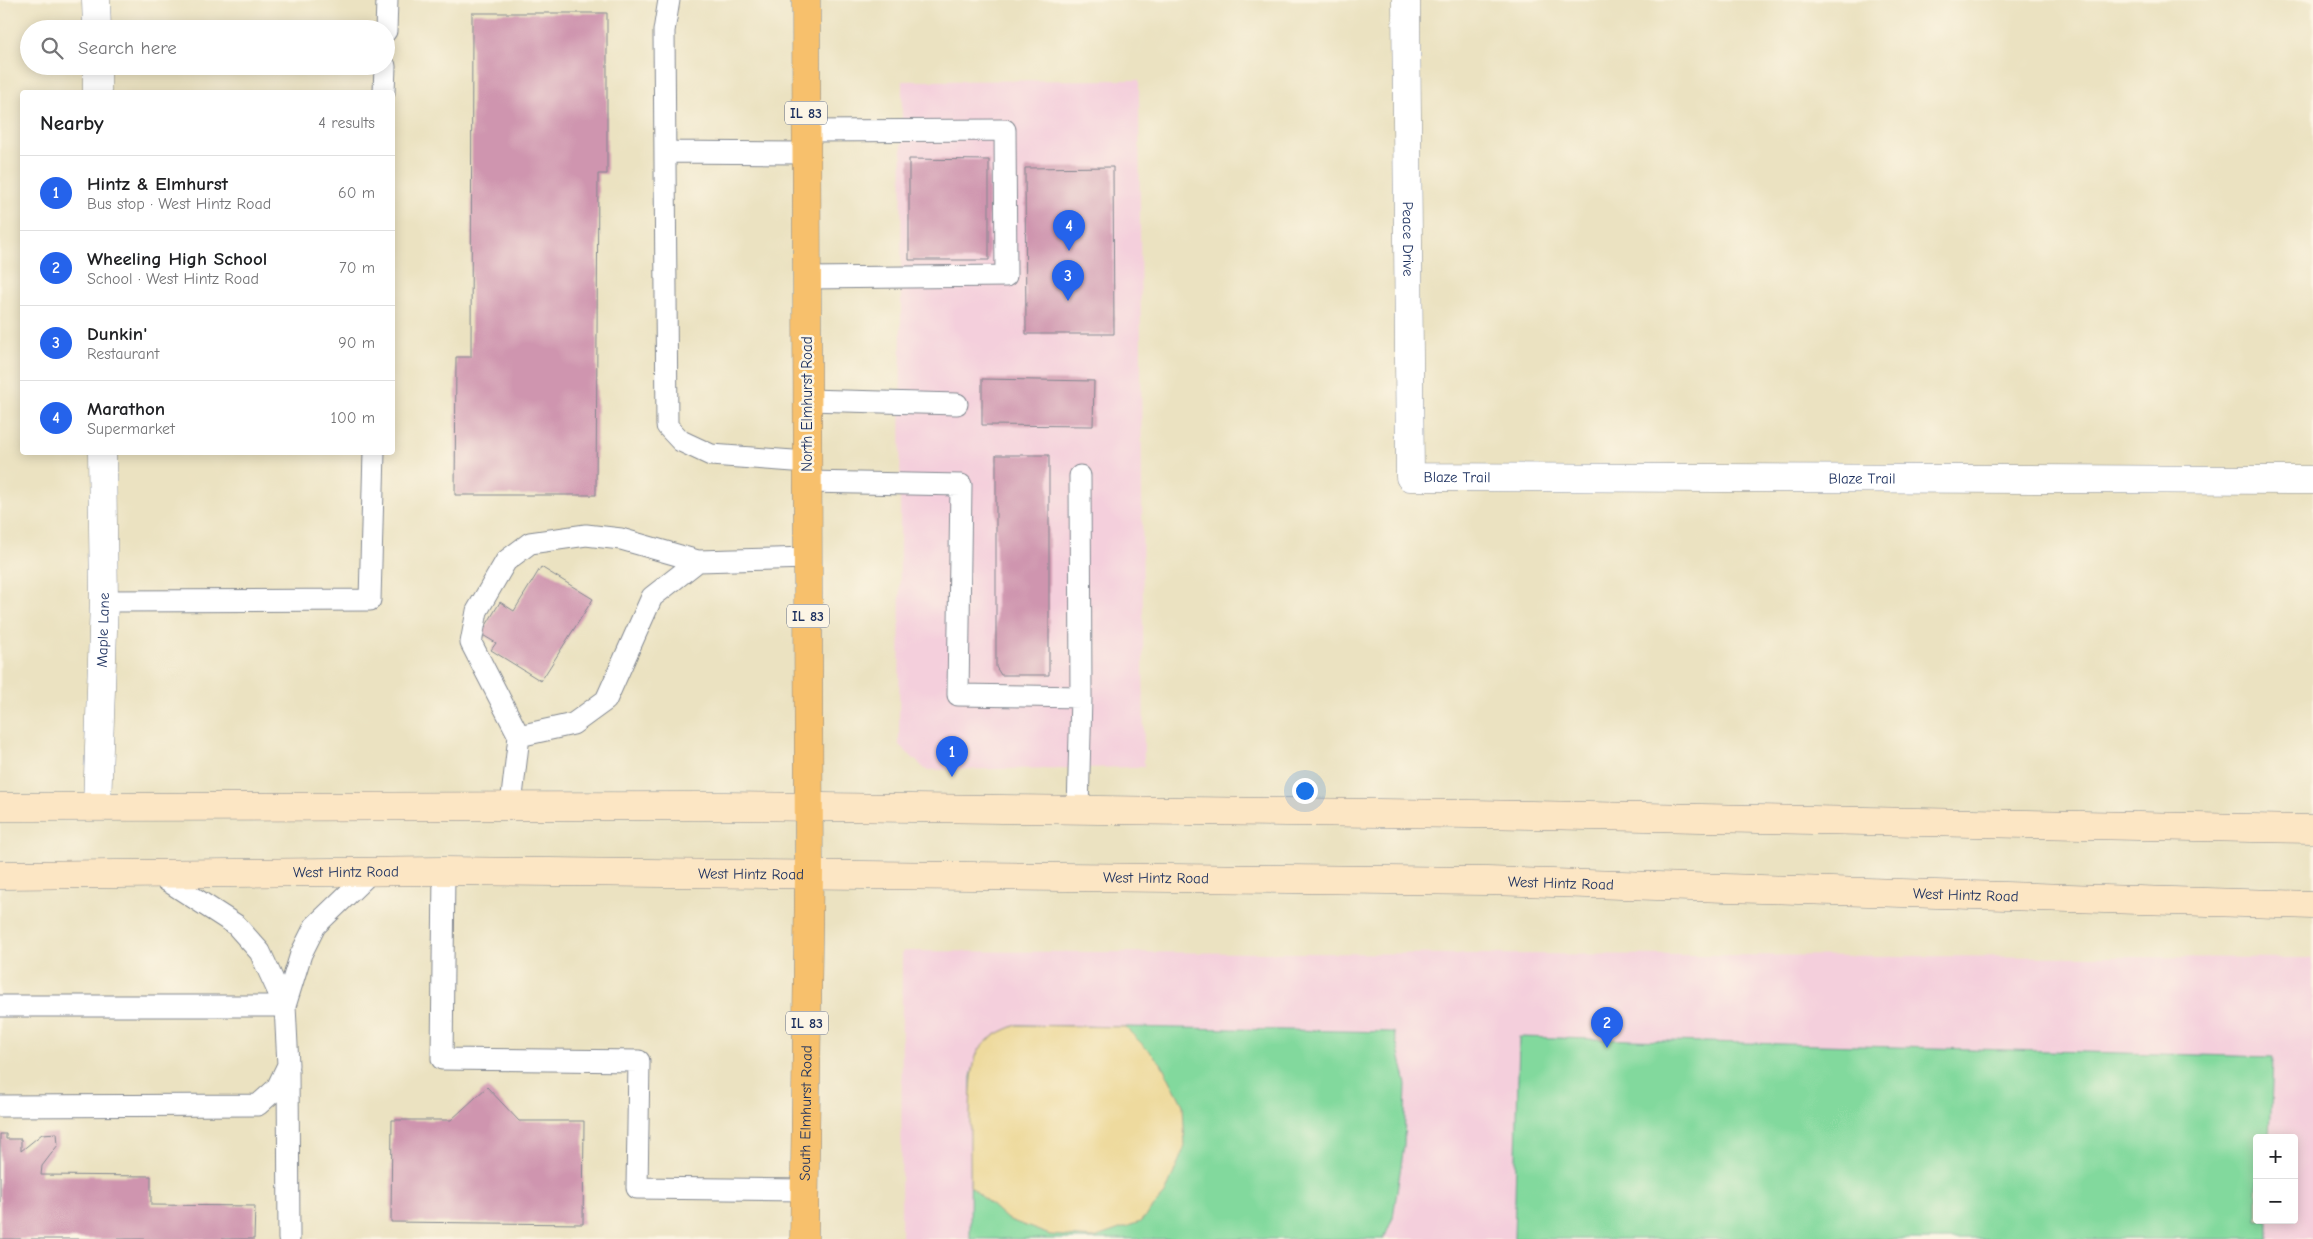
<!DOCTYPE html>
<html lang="en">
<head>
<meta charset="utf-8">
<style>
	:root { --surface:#fff; --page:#f2f2f2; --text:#202124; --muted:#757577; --line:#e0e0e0; --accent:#2563eb }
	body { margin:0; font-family:"Comic Neue",sans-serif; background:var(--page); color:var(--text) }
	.controls { position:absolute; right:15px; bottom:15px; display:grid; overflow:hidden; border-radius:5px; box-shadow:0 2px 12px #0003 }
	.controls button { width:45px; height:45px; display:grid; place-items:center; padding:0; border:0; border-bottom:1px solid var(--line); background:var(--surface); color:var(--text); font:25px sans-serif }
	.you { position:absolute; left:1304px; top:790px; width:18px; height:18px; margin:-12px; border:4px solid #fff; border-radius:50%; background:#1a73e8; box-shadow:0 0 0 8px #1a73e833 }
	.badge { display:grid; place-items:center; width:32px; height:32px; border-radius:50%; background:var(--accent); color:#fff; font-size:16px; font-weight:700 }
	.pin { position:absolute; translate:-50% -41px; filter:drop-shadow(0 1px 2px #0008) }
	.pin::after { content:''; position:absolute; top:26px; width:18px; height:15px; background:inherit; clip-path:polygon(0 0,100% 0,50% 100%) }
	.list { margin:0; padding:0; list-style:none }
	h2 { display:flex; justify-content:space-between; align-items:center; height:65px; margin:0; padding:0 20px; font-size:21px }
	h2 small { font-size:16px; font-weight:400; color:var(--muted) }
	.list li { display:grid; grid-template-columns:32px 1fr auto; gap:15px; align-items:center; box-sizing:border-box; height:75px; padding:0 20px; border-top:1px solid var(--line) }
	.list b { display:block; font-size:19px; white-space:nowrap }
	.list p { margin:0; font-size:16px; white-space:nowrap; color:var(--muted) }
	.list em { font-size:16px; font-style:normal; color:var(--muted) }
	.icon { flex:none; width:28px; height:28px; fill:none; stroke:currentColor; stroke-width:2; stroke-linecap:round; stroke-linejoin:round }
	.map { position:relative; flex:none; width:2313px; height:1239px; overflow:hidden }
	.search { position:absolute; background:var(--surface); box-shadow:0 2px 12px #0003; left:20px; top:20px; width:375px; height:55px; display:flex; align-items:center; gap:12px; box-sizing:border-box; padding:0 18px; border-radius:28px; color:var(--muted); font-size:19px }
	.panel { position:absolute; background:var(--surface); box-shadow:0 2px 12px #0003; left:20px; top:90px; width:375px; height:365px; border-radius:5px }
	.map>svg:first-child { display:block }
	.built { fill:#f4cfdc; fill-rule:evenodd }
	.green { fill:#82d99d; stroke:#4e847e }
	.sand { fill:#eeda9e; stroke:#84847e }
	.building { fill:#cf95af }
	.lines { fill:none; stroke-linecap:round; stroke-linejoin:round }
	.service-casing { stroke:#838890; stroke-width:23 }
	.minor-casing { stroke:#838890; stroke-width:29 }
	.secondary-casing { stroke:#838890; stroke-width:29 }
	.primary-casing { stroke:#838890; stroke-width:29 }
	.service { stroke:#fff; stroke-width:21 }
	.minor { stroke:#fff; stroke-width:28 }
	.secondary { stroke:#fce6c4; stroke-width:28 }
	.primary { stroke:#f7c06c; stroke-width:28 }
	.labels { text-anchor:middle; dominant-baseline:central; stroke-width:5; stroke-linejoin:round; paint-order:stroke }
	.shield { fill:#fcf5e5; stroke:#5e6a86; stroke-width:1 }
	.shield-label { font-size:14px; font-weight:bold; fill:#1b2f5e }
	.street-label { font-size:15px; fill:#1b2f5e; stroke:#fcf5e5 }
</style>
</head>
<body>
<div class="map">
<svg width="2313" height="1239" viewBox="0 0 2313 1239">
	<rect width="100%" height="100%" fill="#fcf5e5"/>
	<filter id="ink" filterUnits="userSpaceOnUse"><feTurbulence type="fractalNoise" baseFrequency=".02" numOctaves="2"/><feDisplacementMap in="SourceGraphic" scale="10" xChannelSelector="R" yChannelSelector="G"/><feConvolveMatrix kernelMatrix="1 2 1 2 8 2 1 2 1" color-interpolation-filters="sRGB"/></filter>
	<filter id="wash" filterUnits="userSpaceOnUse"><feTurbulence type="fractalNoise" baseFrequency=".0096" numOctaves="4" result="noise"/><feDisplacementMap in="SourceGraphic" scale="20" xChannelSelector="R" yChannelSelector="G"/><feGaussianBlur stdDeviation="1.12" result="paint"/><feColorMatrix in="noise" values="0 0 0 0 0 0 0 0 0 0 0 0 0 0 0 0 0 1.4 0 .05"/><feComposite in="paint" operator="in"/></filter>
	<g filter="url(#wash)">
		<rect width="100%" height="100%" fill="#ebe2c1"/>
		<!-- built -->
		<path class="built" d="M1139 80 1144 767 926 770 899 745 902 81Z
			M902 951 2313 958V1239H901ZM2257 1138H2294V1220H2257Z"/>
		<!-- green -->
		<path class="green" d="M1017 1025 1394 1032 1406 1084 1404 1146 1393 1217 1384 1239H970L971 1077C980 1042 985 1039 1017 1025Z
			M1519 1037 2273 1057 2270 1138H2257V1220H2268V1239H1514Z"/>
		<!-- sand -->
		<path class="sand" d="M1017 1025 1125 1027 1161 1063 1183 1105 1185 1146 1165 1194 1140 1222 1094 1238 1050 1235 1007 1219 970 1186C971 1158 966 1069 979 1050 989 1036 1002 1031 1017 1025Z"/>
		<g id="blocks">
			<!-- building -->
			<path class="building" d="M472 13H607V174H598L596 495H455L456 357H471Z
				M909 159 989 160V260H909Z
				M1113 167 1114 334H1026L1025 168Z
				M982 379 1094 381 1093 426 982 425Z
				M996 455H1049V675H1001L996 667Z
				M541 567 593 599 541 681 491 650 496 643 481 634 500 602 514 611Z
				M487 1087 519 1121H584L583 1224 391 1222 392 1120H451Z
				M57 1133 58 1145 42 1166 41 1175 151 1176V1205L255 1206 254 1239H0V1134H6V1139H21V1151L42 1134Z"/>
		</g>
	</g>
	<g filter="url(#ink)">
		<use href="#blocks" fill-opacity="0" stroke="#838890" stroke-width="1"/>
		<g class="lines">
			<!-- service casing -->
			<g class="service-casing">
				<path id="service" d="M669 0 664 31 667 426 681 441 711 455 807 462
					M386 31 387 0
					M384 92 385 66
					M806 131 1005 130 1006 276 807 278
					M665 152 806 153
					M807 400 957 404
					M1080 476 1081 697
					M807 482 961 485 958 695 1081 697 1078 810
					M104 601 370 600 374 452
					M519 736 471 643 477 611 506 561 530 543 586 535 621 539 698 561
					M511 805 519 736 573 724 606 700 652 597 698 561 808 558
					M444 871 442 1059 639 1061 637 1188 805 1190
					M0 1006H285L260 952 236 925 157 874
					M288 1070 289 1239
					M0 1106 258 1105 277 1088 288 1065 285 1006 301 954 315 926 371 872"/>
			</g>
			<!-- minor casing -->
			<g class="minor-casing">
				<g id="minor">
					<path d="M96 0 97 29"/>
					<path id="s1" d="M1406 0 1410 477 2313 480"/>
					<path d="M97 66V92"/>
					<path id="s2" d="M97 806 104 601 102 452"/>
				</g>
			</g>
			<!-- secondary casing -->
			<g class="secondary-casing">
				<g id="secondary">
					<path d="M0 807 724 806 1471 814 2313 829"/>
					<path id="s3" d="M0 875 444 871 1487 881 2313 905"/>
				</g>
			</g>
			<!-- primary casing -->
			<g class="primary-casing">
				<g id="primary">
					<path id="s4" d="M804 1239 809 874 806 0"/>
				</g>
			</g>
			<!-- service -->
			<use href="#service" class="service"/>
			<!-- minor -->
			<use href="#minor" class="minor"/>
			<!-- secondary -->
			<use href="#secondary" class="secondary"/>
			<!-- primary -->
			<use href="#primary" class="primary"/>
		</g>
	</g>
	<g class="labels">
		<!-- shield labels -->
		<g class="shield">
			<rect x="785" y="101.5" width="42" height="23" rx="4"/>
			<rect x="787" y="604.5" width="42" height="23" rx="4"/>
			<rect x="786" y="1011.5" width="42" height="23" rx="4"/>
		</g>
		<g class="shield-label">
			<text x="806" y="113">IL 83</text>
			<text x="808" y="616">IL 83</text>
			<text x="807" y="1023">IL 83</text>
		</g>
		<!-- street labels -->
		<g class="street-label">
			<text stroke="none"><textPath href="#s1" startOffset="239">Peace Drive</textPath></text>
			<text transform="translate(807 404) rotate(-90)">North Elmhurst Road</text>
			<text stroke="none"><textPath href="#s1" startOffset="524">Blaze Trail</textPath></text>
			<text stroke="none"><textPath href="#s1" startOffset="929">Blaze Trail</textPath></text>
			<text stroke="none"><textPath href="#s2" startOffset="176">Maple Lane</textPath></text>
			<text stroke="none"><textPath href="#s3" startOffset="346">West Hintz Road</textPath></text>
			<text stroke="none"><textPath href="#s3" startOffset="751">West Hintz Road</textPath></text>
			<text stroke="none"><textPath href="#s3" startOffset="1156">West Hintz Road</textPath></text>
			<text stroke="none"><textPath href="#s3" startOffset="1561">West Hintz Road</textPath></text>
			<text stroke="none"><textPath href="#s3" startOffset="1966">West Hintz Road</textPath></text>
			<text stroke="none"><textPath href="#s4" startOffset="126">South Elmhurst Road</textPath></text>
		</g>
	</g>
</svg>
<div class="controls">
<button>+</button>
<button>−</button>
</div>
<div class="you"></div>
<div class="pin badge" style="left:952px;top:777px">1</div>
<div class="pin badge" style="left:1607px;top:1048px">2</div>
<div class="pin badge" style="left:1068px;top:301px">3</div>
<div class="pin badge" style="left:1069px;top:251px">4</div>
<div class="search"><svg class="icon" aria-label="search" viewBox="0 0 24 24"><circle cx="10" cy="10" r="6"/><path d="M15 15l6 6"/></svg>Search here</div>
<section class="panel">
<h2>Nearby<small>4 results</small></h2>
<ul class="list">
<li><span class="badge">1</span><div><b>Hintz &amp; Elmhurst</b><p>Bus stop · West Hintz Road</p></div><em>60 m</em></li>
<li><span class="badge">2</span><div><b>Wheeling High School</b><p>School · West Hintz Road</p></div><em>70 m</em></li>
<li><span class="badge">3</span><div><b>Dunkin'</b><p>Restaurant</p></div><em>90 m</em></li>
<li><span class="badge">4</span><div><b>Marathon</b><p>Supermarket</p></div><em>100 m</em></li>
</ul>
</section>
</div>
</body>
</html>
